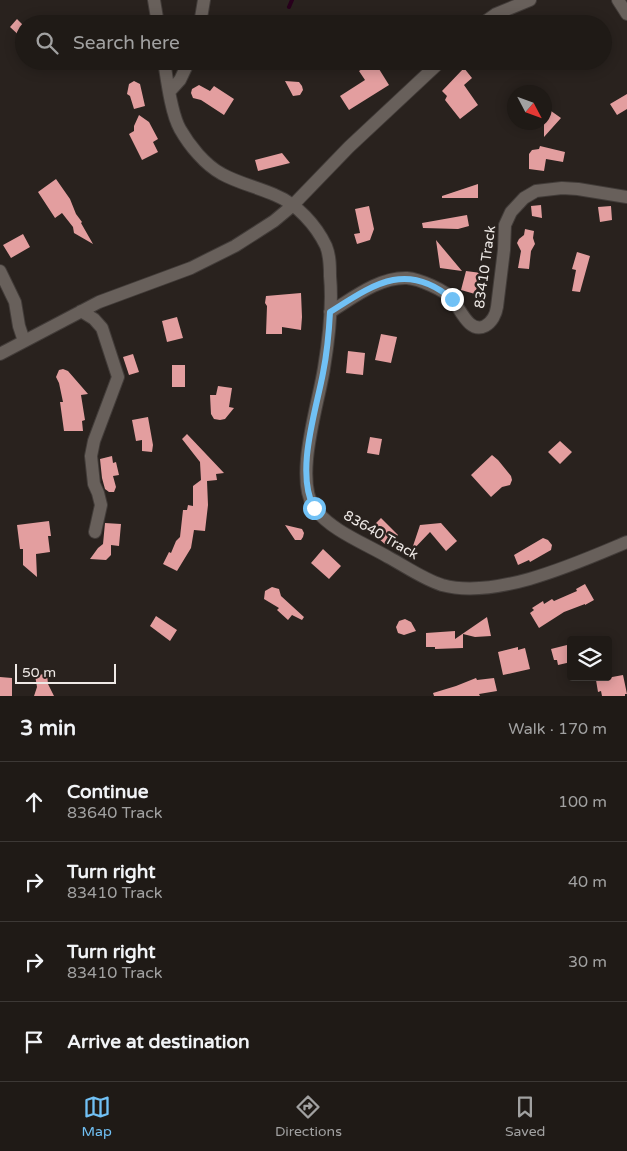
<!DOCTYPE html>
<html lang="en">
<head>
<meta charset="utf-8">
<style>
	:root { --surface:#1f1a16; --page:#27231f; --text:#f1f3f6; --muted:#a1a1a1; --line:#3c3835; --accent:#71c1f5 }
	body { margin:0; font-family:"Varela Round",sans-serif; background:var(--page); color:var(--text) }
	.controls { position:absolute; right:15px; bottom:15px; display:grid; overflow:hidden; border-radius:5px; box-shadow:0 2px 12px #0003 }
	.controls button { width:45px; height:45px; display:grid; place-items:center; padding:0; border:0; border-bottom:1px solid var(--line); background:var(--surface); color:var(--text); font:25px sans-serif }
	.compass { position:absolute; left:507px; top:85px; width:45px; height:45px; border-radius:50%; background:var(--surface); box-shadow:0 2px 12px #0003; rotate:131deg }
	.scale { position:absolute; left:15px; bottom:12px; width:101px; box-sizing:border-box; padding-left:5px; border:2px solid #eee9e6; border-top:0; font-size:14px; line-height:18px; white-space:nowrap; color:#eee9e6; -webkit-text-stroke:4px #29221e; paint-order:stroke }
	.stop { position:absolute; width:15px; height:15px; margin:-11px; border:4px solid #71c1f5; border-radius:50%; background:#fff }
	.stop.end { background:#71c1f5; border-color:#fff; box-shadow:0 1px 5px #0008 }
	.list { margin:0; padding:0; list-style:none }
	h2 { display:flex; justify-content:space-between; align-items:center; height:65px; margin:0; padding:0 20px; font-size:21px }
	h2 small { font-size:16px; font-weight:400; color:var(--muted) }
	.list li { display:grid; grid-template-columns:32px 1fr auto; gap:15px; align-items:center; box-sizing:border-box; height:80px; padding:0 20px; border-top:1px solid var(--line) }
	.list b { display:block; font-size:19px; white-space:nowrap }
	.list p { margin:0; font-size:16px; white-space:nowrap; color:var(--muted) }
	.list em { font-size:16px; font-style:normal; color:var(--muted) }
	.icon { flex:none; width:28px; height:28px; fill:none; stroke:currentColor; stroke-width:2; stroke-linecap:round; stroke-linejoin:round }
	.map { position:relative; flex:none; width:627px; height:696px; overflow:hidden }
	.search { position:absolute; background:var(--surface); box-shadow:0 2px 12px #0003; left:15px; right:15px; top:15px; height:55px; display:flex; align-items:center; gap:12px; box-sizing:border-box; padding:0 18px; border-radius:28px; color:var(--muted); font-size:19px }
	.sheet { height:385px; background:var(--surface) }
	nav { display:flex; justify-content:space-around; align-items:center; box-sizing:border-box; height:70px; border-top:1px solid var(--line); background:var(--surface); font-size:14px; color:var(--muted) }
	nav a { display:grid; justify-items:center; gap:2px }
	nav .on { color:var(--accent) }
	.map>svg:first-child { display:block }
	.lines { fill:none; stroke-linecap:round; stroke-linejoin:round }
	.stream { stroke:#28001c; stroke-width:4 }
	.building { fill:#e39e9f }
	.minor-casing { stroke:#423c39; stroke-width:14 }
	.minor { stroke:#68605b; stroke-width:12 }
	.route { stroke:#71c1f5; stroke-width:6 }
	.labels { text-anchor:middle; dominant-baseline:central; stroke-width:5; stroke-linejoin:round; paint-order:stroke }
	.street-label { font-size:14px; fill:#eee9e6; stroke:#29221e }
</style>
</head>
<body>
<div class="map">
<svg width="627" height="696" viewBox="0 0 627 696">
	<rect width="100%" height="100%" fill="#29221e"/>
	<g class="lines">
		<!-- stream -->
		<path class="stream" d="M289 7 292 0"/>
	</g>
	<!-- building -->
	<path class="building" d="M17 19 24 26V40L10 27Z
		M374 61 389 85 349 110 340 96 365 80 359 71Z
		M464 68 472 78 464 85 478 105 460 119 445 100 447 96 442 91Z
		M134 81 140 84 145 106 134 109 130 96 127 94 129 84Z
		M285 81 299 82 302 86 303 90 300 95 293 96Z
		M199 85 210 91 214 86 234 99 224 115 201 100 193 98 191 93 192 89Z
		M627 94V109L617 115 610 104Z
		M544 106 561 118 544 137Z
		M139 115 149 122 158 139 153 142 158 152 142 160 129 134 134 131V126Z
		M540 146 565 152 563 162 546 159 544 171 529 169V154L532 150 539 149Z
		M282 153 290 163 258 171 255 160Z
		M56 179 70 199 76 214 82 222 81 223 93 244 74 233 73 227 62 213 55 218 38 192Z
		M478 184V198H442V196Z
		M541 205 542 218 532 216 531 206Z
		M369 206 374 229 370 240 357 244 354 234 360 233 355 209Z
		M611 206 612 220 600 222 598 207Z
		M467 215 469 226 458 229 423 228 422 223Z
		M525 229 534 231 533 238 535 244 531 251 529 269 518 268 521 251 517 243 519 239 524 235Z
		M23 234 30 247 11 258 3 245Z
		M436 240 462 271 440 268Z
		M577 252 590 256 580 292 572 291 576 270 572 269Z
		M466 271 481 273 475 294 461 290Z
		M301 293 302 317 301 330 282 327V334H266L267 306 265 303 266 296Z
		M177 317 183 338 167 342 162 321Z
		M381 334 397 337 391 363 375 360Z
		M348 351 365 353 363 375 346 373Z
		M133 354 139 372 129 375 123 357Z
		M172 365H185V387H172Z
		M63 369 68 371 88 394 81 395 85 420 82 421 83 431H64L60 402H63L59 383 56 377 59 370Z
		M218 386 232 388 229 407 234 408 225 419 220 420 214 419 211 414 210 395H216Z
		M148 417 153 445 152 452 142 451V440L136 441 132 420Z
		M187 434 224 473 216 474 217 480 207 481 208 505 205 531 194 530 191 548 177 571 163 564 169 552 171 553 176 541 180 537 183 510H187L188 505 193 506V486L201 480 200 462 182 439Z
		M370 437 382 439 379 455 367 453Z
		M560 441 572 452 560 464 548 452Z
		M492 455 498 460 511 476 512 480 510 485 502 487 491 497 471 475Z
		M112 456 113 463 116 462 119 475 113 476 116 487 114 492H109L105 489 102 478 100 459Z
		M381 518 398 535 387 546 369 530Z
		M49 521 51 536H48L50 552 36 554 37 577 23 565V549H20L17 525Z
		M105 523 121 524 119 546 111 545V555L106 560 90 559 98 548 103 544Z
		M441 523 457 541 446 551 430 532 411 552 420 525Z
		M285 525 302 529 304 533 303 537 301 540H295Z
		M543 538 548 540 552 545 551 550 530 562 529 560 518 565 514 555Z
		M323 549 341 566 329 579 311 563Z
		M585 584 594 600 585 605V604L564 612 539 628 530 613 534 610 532 608 543 601 544 604 552 599 554 601 577 591 576 589Z
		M272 587 279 589 281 596 304 617 302 620 292 615 288 620 277 610 279 608 264 599 265 591Z
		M156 616 177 630 170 641 150 626Z
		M487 617 491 636 475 637 463 634V648L435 649V647H426V633L455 631V639Z
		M405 619 411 622 416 631 404 635 398 633 396 627 399 621Z
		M567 645 571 662 558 665 557 660H554L551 649Z
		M518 647V650L525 648 530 669 503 675 498 652Z
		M47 674 48 684 54 696H34L37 687 35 675Z
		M623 675 627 694H625V696H602L601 691 598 692 596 680Z
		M0 677 12 678V696H0Z
		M476 678 477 680 494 678 497 691 479 694 480 696H434L433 693 456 686Z"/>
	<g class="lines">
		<!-- minor casing -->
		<g class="minor-casing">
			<path id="minor" d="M154 0 158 24
				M618 0 627 14
				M200 24 204 0
				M482 24 496 14 530 0
				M164 61C167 80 171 113 180 129 189 145 205 165 222 174 238 183 257 187 275 195 297 204 316 225 326 246 330 256 330 266 330 276 333 307 329 338 324 368 319 402 293 480 315 509 332 531 364 543 388 557 405 566 423 579 442 585 496 600 577 563 627 542
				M170 91 180 80 189 61
				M0 271 15 302 19 326 24 341
				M81 311 94 319 102 328 118 377 94 441 91 456 94 484 98 493 101 505 95 532
				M330 312C353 298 379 277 407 278 419 279 445 290 452 299 460 308 469 334 485 326 492 322 496 314 497 307L504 250 505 225 511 212 524 198 536 191 562 188 578 189 627 197
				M0 354 99 302 191 268 235 246 274 221 292 206 349 147 441 61"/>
		</g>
		<!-- minor -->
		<use href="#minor" class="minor"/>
	</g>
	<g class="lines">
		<!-- route -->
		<path class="route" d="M314 508C295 472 316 411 323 373 327 353 329 332 330 312 373 285 406 260 452 299"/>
	</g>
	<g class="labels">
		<!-- street labels -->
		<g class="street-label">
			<text transform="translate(485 267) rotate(-82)">83410 Track</text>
			<text transform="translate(381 535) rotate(30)">83640 Track</text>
		</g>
	</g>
</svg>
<div class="controls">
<button><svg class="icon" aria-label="layers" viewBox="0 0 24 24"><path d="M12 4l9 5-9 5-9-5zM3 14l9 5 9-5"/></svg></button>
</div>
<svg class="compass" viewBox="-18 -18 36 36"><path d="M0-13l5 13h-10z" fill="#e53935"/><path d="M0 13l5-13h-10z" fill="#a1a1a1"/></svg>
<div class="scale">50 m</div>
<div class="stop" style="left:314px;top:508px"></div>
<div class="stop end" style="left:452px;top:299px"></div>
<div class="search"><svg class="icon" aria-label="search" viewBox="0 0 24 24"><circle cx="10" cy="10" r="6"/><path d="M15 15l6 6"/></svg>Search here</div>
</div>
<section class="sheet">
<h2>3 min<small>Walk · 170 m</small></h2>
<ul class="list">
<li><svg class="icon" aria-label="ahead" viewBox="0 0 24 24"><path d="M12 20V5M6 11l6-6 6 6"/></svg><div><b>Continue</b><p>83640 Track</p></div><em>100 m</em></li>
<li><svg class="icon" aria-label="right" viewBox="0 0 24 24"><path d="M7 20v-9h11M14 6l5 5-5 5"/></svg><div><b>Turn right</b><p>83410 Track</p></div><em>40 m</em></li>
<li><svg class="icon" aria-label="right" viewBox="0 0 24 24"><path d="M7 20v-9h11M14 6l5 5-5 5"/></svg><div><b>Turn right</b><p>83410 Track</p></div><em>30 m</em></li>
<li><svg class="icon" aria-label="arrive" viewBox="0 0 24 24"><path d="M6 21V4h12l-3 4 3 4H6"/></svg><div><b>Arrive at destination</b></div></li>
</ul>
</section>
<nav>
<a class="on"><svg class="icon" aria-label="map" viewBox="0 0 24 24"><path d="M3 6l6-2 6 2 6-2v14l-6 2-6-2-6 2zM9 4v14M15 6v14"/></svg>Map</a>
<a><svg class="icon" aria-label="directions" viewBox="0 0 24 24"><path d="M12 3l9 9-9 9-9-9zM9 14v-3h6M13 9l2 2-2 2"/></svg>Directions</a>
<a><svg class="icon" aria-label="saved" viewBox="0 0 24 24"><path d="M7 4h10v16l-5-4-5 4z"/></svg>Saved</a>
</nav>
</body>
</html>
